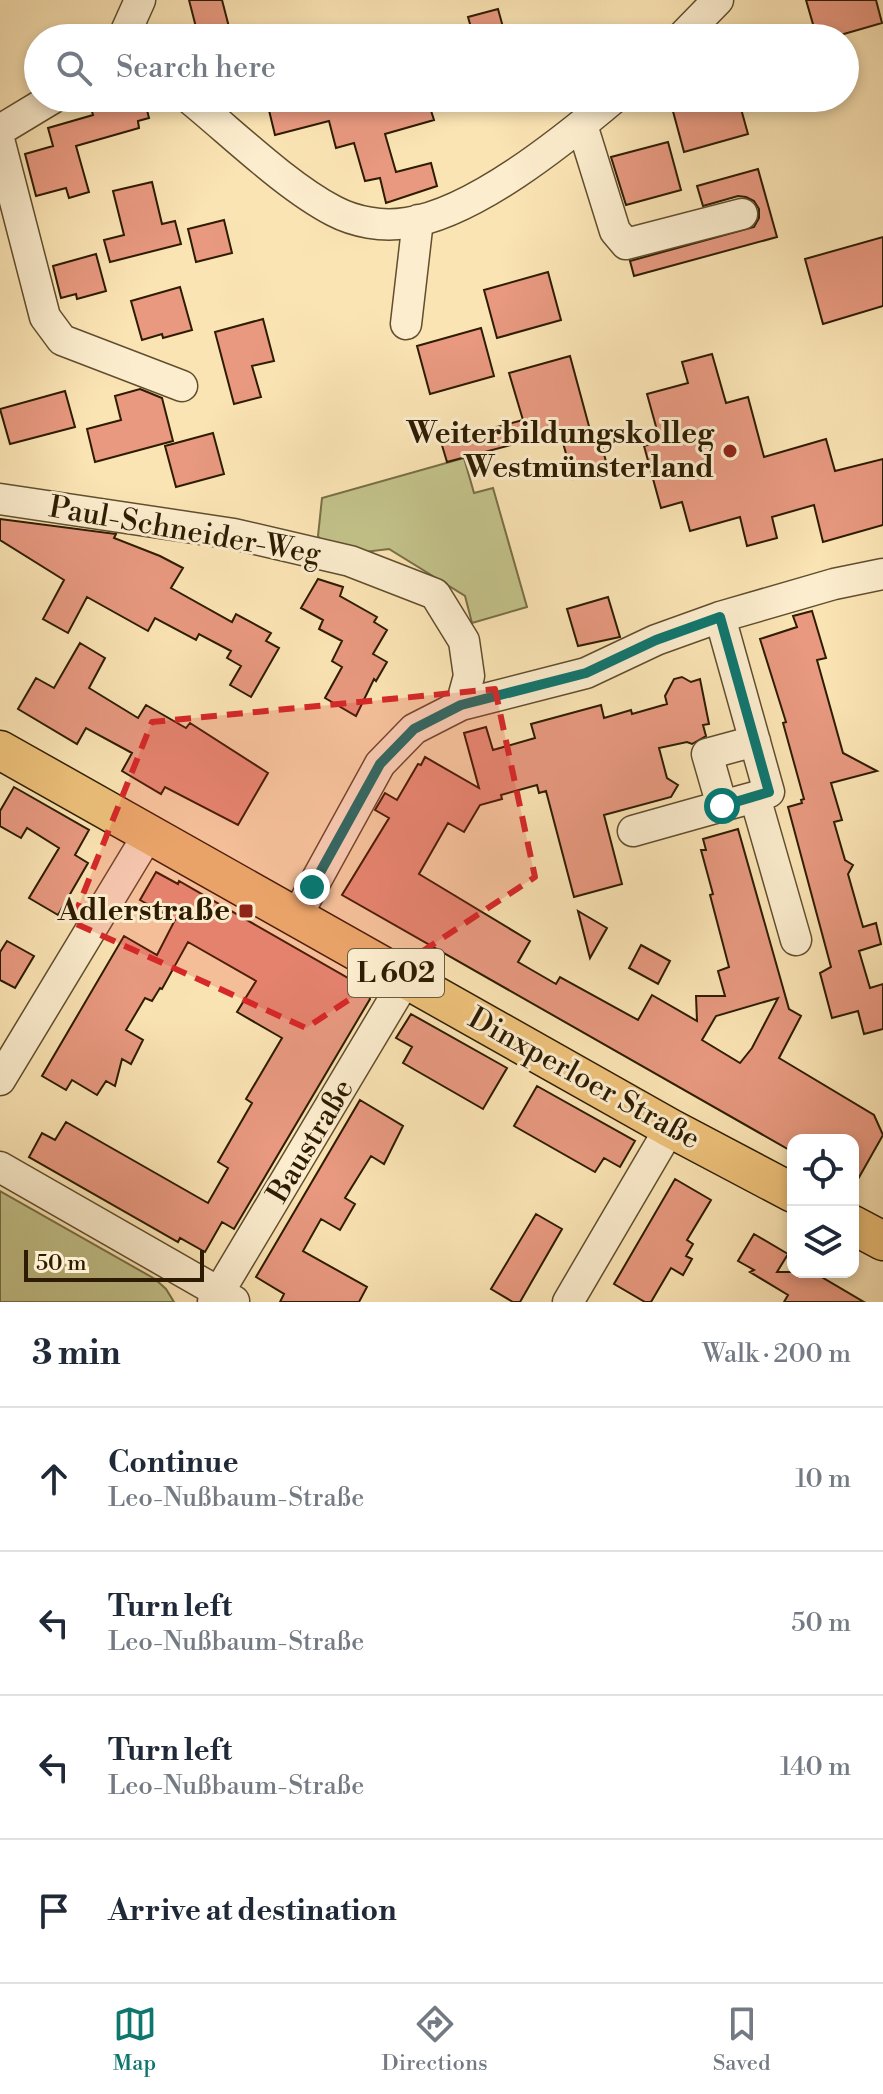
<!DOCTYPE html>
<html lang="en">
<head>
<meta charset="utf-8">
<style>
	:root { --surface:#fff; --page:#f6f6f7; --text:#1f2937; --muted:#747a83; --line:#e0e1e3; --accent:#0f766e }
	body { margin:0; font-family:"Libre Bodoni",serif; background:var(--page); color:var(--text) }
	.controls { position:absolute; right:24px; bottom:24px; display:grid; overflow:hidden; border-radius:16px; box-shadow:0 4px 12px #0003 }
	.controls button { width:72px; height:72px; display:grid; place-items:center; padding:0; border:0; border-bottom:2px solid var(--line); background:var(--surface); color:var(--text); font:40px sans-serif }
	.scale { position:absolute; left:24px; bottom:20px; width:180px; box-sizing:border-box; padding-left:8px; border:4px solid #2d1c02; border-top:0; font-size:22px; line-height:28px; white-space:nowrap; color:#2d1c02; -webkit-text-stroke:6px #fcedce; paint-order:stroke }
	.stop { position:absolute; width:24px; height:24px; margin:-18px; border:6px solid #0f766e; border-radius:50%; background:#fff }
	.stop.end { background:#0f766e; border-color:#fff; box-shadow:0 2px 8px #0008 }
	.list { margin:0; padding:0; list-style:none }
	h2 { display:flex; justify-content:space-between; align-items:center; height:104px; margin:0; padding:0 32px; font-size:34px }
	h2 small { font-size:26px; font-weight:400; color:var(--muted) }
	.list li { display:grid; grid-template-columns:52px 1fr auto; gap:24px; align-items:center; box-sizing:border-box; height:144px; padding:0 32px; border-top:2px solid var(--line) }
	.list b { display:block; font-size:30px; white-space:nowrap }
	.list p { margin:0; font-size:26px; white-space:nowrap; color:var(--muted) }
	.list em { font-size:26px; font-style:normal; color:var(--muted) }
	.icon { flex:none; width:44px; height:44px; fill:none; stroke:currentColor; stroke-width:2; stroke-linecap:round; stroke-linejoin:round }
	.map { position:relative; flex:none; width:883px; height:1302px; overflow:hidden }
	.search { position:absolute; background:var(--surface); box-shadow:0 4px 12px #0003; left:24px; right:24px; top:24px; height:88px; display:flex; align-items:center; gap:20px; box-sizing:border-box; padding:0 28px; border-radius:44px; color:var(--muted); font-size:30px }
	.sheet { height:680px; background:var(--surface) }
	nav { display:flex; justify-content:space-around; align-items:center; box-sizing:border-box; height:112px; border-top:2px solid var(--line); background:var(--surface); font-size:22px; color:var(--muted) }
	nav a { display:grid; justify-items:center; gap:4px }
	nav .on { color:var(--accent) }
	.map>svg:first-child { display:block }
	.green { fill:#c3c28a; stroke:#786f46; stroke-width:2 }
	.building { fill:#e89980; stroke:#2d1c02; stroke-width:2; fill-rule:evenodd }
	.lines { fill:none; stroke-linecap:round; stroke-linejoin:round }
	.minor-casing { stroke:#604e2e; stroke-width:33 }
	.major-casing { stroke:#2d1c02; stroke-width:41 }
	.minor { stroke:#fcedce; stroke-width:30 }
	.major { stroke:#eec27a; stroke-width:38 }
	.route { stroke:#0f766e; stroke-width:10 }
	.marked { fill:#d62828; fill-opacity:0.2; stroke:#d62828; stroke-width:6; stroke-dasharray:16 10; stroke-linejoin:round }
	.poi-dot { fill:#8f2418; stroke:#fcedce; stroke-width:3 }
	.labels { text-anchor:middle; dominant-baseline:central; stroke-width:6; stroke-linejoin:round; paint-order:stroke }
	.shield { fill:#fcedce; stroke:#6b5b3f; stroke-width:2 }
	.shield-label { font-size:28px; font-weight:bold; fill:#2d1c02 }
	.poi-label { font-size:30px; font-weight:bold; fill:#2d1c02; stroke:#fcedce; text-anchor:end }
	.street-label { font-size:30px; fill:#2d1c02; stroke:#fcedce }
</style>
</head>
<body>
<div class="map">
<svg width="883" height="1302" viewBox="0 0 883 1302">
	<rect width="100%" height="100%" fill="#fbe4b4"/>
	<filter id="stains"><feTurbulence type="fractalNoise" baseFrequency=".0025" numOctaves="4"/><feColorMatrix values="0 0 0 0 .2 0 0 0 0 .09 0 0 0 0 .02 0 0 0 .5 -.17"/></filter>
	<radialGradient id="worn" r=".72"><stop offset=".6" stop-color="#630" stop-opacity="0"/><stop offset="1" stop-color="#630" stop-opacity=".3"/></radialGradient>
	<!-- green -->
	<path class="green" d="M464 458 474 493 493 488 527 607 472 623 465 596 389 549 339 555 329 551 318 536 322 498Z
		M0 1191 155 1279 166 1289 174 1302H0Z"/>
	<!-- building -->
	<path class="building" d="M189 0H222L229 27 198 35Z
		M806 0H876L882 23 830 38H817Z
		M498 9 506 38H474L468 17Z
		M100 98H144L149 118 138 121 139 128 76 146 89 192 69 198 66 188 36 196 25 154 53 146 48 128 93 115 89 101Z
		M266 98H427L434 120 385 134 396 172 431 163 437 186 386 203 380 178 365 181 354 143 336 148 329 121 275 135Z
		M694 98H738L748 134 684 152 671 104Z
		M668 142 681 190 626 205 611 157Z
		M758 169 777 237 634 276 630 261 754 227 759 218V209L754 201 746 197 738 196 703 206 697 186Z
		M152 182 162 224 175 221 181 244 110 262 104 240 124 235 113 191Z
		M224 220 232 253 196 262 188 229Z
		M883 237V306L823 324 805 259Z
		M96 254 106 291 77 299 76 294 61 298 53 266Z
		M548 272 561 320 497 338 484 290Z
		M180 287 192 330 163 338 162 334 142 340 131 301Z
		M263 319 274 361 252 366 261 397 234 404 215 332Z
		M481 328 494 376 430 394 417 346Z
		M712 354 726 403 748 397 764 457 826 439 835 471 883 459V525L823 542 814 505 772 517 777 538 747 546 740 517 690 531 682 502 661 508 644 446 660 441 647 394 688 383 682 362Z
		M570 356 593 441 600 439 608 469 573 479 560 432 447 462 441 442 523 420 509 373Z
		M140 389 162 398 173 441 95 462 87 429 121 420 115 396Z
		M65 391 75 427 10 444 0 409Z
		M213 433 224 474 176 487 165 446Z
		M0 519 116 534 114 538 160 556 183 568 171 588 232 622 236 614 271 633 266 641 279 648 251 697 230 685 241 666 227 658 231 651 199 634 196 640 155 618 148 631 87 597 68 633 43 619 64 580 0 540Z
		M318 579 343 587 340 596 377 617 374 622 387 630 373 654 387 662 376 681 374 679 356 716 325 698 342 667 332 661 342 641 319 629 323 620 301 608Z
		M608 597 620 637 578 646 567 609Z
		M812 611 826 658 817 660 843 753 877 771 831 783 842 820 834 822 845 860 853 865 848 874 863 927 876 923 881 944 859 951 870 988 883 984V1029L864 1034 858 1011 832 1018 820 973 831 967 788 807 802 803 801 800 804 799 783 723 786 722 760 639 797 627 793 616Z
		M80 643 105 658 89 688 138 718 146 705 186 728 190 723 268 773 238 825 165 787 161 794 122 771 132 753 86 728 77 744 18 709 36 678 54 688Z
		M682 677 691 682 700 679 709 724 703 725 706 736 692 744 687 742 659 748 667 778 678 785 671 797 604 815 622 884 574 897 546 791 539 793 537 785 501 795 502 799 480 805 464 832 448 823 419 874 530 941 518 962 556 984 560 977 638 1020 652 995 697 1021 696 996H725L718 971 729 967 710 895 713 894 701 850H706L703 839 738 829 789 1009 801 1016 779 1058 874 1115 883 1135 853 1188V1140H793V1152L342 895 389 818 375 810 385 793 397 800 418 764 421 765 425 757 479 788 464 733 486 727 493 750 535 738 531 724 601 705 604 718 631 710 632 714 667 704 665 696 674 679ZM778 998 752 1048 740 1063 702 1040 716 1016Z
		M14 787 89 830 75 855 88 863 58 915 29 898 59 848 27 828 21 838 0 826V811Z
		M156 872 178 884 179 881 367 989 370 999 234 1229 222 1222 205 1252 180 1238 178 1242 29 1157 42 1133 55 1140 66 1122 208 1203 228 1168 218 1162 252 1103 246 1099 282 1038 237 1012 256 981 188 942 162 989 160 988 152 1001 145 998 126 1030 143 1040 131 1064 122 1059 115 1086 106 1081 97 1095 72 1080 66 1090 42 1076 124 936 157 955 175 920 140 900Z
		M578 911 607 928 590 958Z
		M7 941 34 956 15 988 0 980V952Z
		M641 945 670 961 658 984 629 968Z
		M411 1014 507 1068 483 1109 403 1063 412 1047 396 1038Z
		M537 1086 635 1141 620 1167 604 1158 595 1172 514 1126Z
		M360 1100 403 1126 384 1164 371 1156 345 1198 355 1204 340 1230 321 1219 303 1251 367 1287 359 1302H280L284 1294 256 1277Z
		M675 1179 711 1200 687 1240 693 1244 686 1256 692 1259 683 1275 671 1268 651 1302H645L614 1284Z
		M536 1214 562 1229 520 1302H513L491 1289Z
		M754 1234 788 1254 777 1272H813L864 1302H784L788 1295 750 1272 754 1270 738 1261Z"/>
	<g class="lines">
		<!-- minor casing -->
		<g class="minor-casing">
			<path id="minor" d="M123 38 140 0
				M681 38 718 0
				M189 98C232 133 286 186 334 211 355 222 382 227 406 223 473 214 563 141 614 98
				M582 125 615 231 626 244 742 214
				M0 130 53 98
				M0 143 45 317 62 340 182 386
				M406 324 418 220
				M0 499 234 534 350 561 435 594 464 641 469 676 461 705
				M720 617 769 792 755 797 796 940
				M755 741 707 754 722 806 755 797
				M633 831 722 806
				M296 917 380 764 414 729 461 705 586 673 656 640 720 617 834 584 883 574
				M0 1080 148 835
				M0 1167 234 1301
				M213 1302 406 979
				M568 1302 670 1128"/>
		</g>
		<!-- major casing -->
		<g class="major-casing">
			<path id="major" d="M0 750 670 1128 793 1193
				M853 1225 883 1241"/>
		</g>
		<!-- minor -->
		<use href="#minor" class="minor"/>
		<!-- major -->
		<use href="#major" class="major"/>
	</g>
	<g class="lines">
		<!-- route -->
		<path class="route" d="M312 887 380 764 414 729 461 705 586 673 656 640 720 617 769 792 722 806"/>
	</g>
	<!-- marked area -->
	<path class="marked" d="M495 689 535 877 306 1028 72 922 152 722Z"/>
	<!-- markers -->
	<g class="poi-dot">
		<circle cx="730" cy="451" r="8"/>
		<rect x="238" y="903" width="16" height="16" rx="4"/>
	</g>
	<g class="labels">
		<!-- shield labels -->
		<rect class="shield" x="348" y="949" width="96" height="48" rx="6"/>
		<g class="shield-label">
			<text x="396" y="973">L 602</text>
		</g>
		<!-- poi labels -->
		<g class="poi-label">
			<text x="714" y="434">Weiterbildungskolleg<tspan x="714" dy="34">Westmünsterland</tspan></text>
			<text x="230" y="911">Adlerstraße</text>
		</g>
		<!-- street labels -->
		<g class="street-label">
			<text transform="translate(185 531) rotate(10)">Paul-Schneider-Weg</text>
			<text transform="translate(584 1079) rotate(29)">Dinxperloer Straße</text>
			<text transform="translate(311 1141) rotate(-59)">Baustraße</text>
		</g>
	</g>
	<rect width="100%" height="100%" filter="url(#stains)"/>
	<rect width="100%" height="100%" fill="url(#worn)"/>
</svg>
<div class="controls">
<button><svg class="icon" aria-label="locate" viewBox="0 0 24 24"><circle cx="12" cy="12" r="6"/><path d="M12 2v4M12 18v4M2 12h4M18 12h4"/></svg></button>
<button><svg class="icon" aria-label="layers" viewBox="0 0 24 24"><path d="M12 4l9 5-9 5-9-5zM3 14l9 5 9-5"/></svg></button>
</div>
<div class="scale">50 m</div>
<div class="stop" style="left:722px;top:806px"></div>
<div class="stop end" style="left:312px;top:887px"></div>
<div class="search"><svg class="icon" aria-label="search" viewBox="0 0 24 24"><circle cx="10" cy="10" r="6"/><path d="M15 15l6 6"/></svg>Search here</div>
</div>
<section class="sheet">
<h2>3 min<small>Walk · 200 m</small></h2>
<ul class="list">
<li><svg class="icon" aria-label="ahead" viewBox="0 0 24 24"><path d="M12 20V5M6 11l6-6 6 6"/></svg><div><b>Continue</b><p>Leo-Nußbaum-Straße</p></div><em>10 m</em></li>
<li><svg class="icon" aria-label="left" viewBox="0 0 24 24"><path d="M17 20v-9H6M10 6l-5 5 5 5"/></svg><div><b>Turn left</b><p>Leo-Nußbaum-Straße</p></div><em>50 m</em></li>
<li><svg class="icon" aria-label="left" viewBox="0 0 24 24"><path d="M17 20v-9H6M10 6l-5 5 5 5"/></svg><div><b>Turn left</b><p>Leo-Nußbaum-Straße</p></div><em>140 m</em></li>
<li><svg class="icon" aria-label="arrive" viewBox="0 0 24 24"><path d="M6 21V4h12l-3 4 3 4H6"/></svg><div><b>Arrive at destination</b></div></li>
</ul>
</section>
<nav>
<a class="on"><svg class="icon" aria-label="map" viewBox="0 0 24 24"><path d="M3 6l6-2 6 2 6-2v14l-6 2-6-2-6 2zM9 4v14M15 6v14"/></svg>Map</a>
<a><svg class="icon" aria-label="directions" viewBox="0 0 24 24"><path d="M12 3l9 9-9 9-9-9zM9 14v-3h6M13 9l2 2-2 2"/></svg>Directions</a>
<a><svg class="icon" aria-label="saved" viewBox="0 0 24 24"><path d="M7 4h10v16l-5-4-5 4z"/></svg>Saved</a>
</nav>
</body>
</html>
